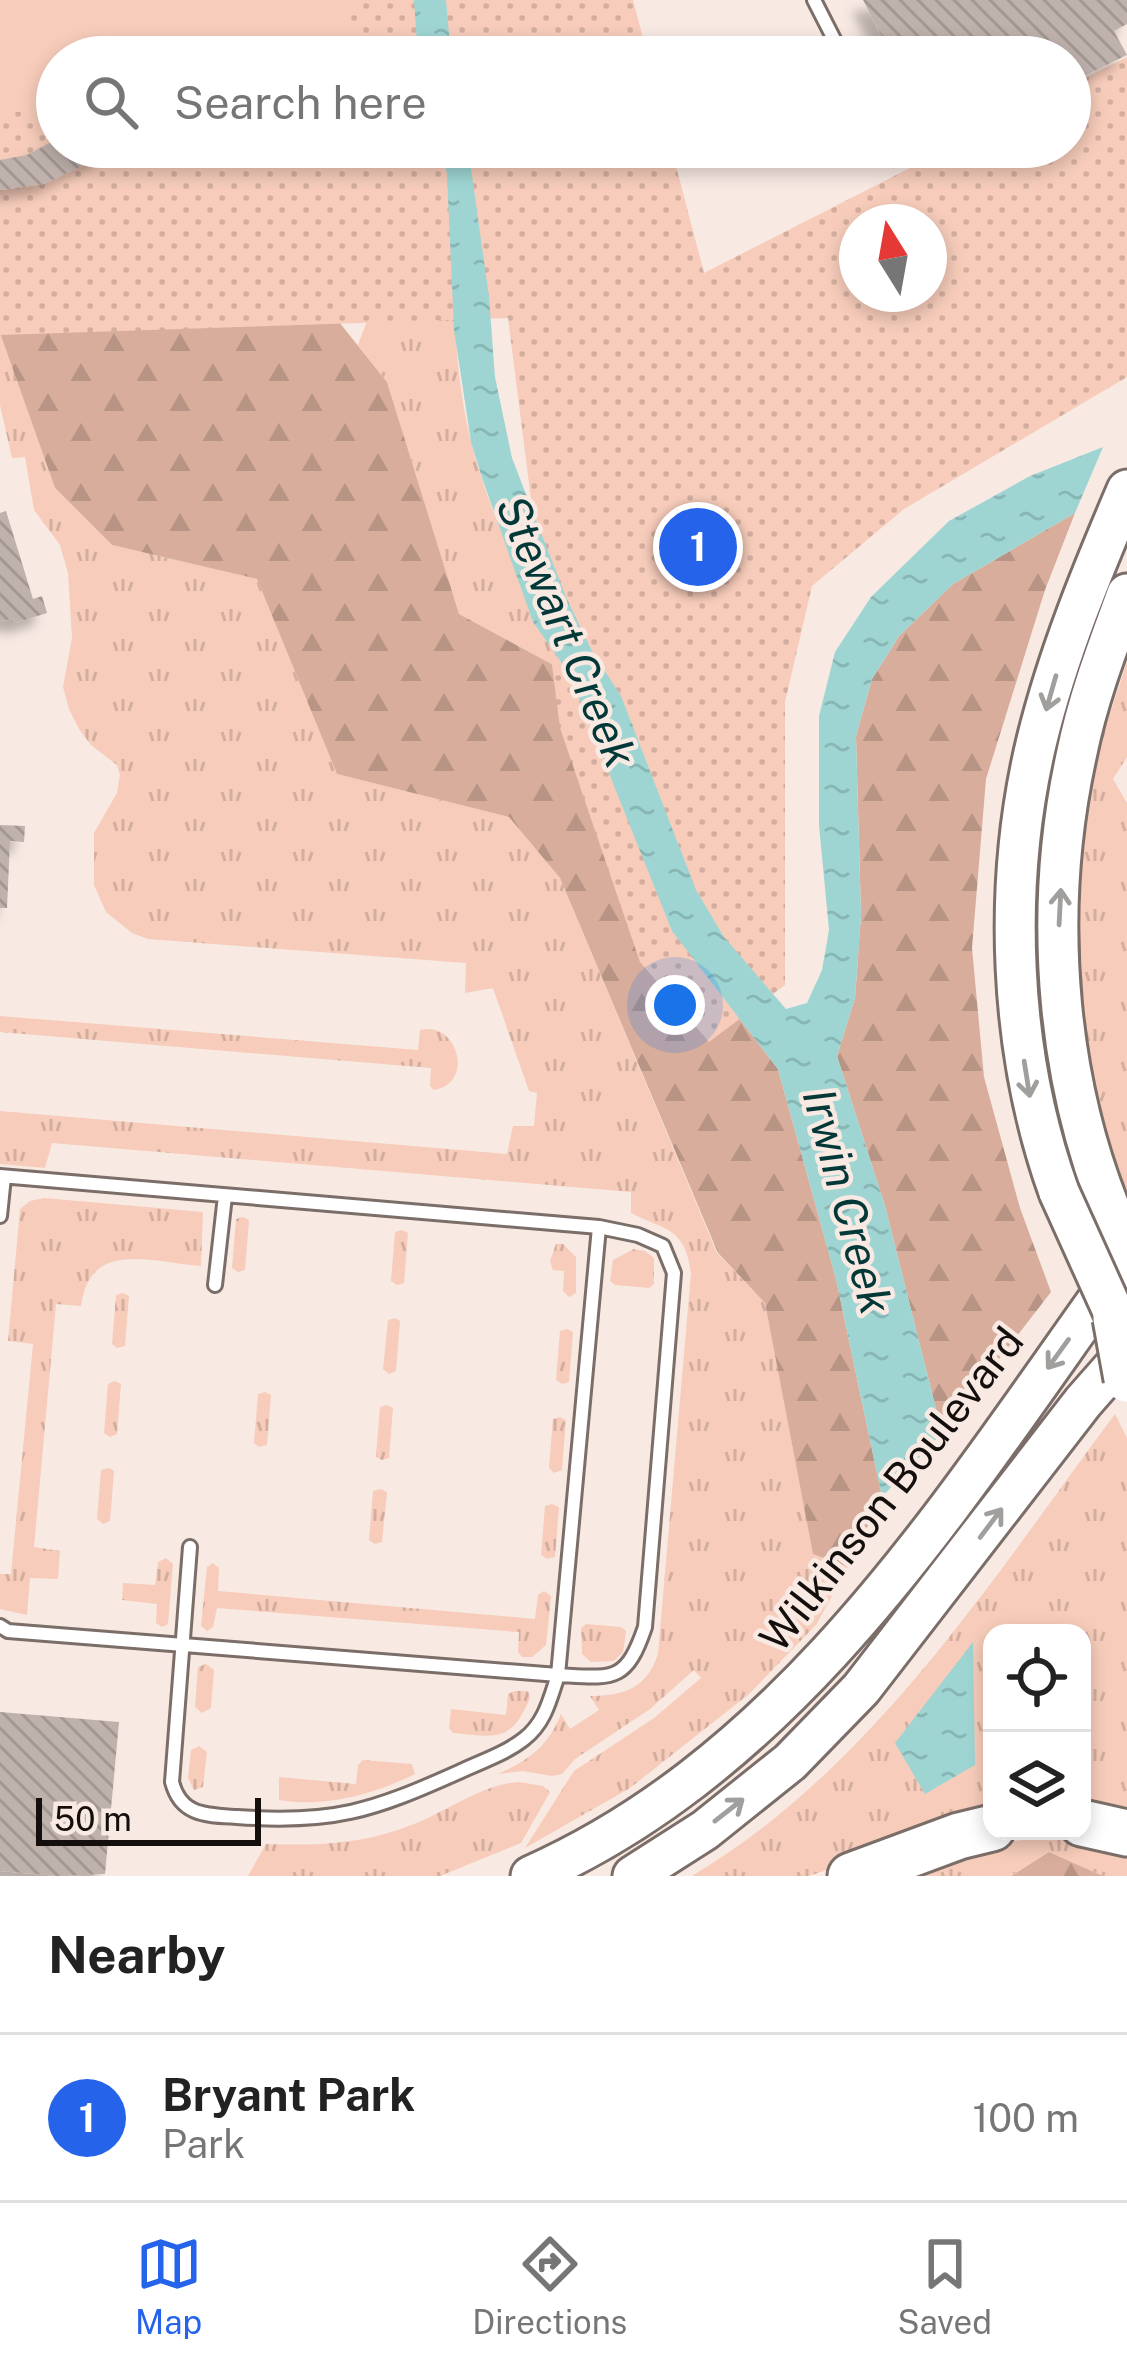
<!DOCTYPE html>
<html lang="en">
<head>
<meta charset="utf-8">
<style>
	:root { --surface:#fff; --page:#f6f6f6; --text:#222; --muted:#767676; --line:#e0e0e0; --accent:#2563eb }
	body { margin:0; font-family:"Public Sans",sans-serif; background:var(--page); color:var(--text) }
	.controls { position:absolute; right:36px; bottom:36px; display:grid; overflow:hidden; border-radius:24px; box-shadow:0 6px 18px #0003 }
	.controls button { width:108px; height:108px; display:grid; place-items:center; padding:0; border:0; border-bottom:3px solid var(--line); background:var(--surface); color:var(--text); font:60px sans-serif }
	.compass { position:absolute; left:839px; top:204px; width:108px; height:108px; border-radius:50%; background:var(--surface); box-shadow:0 6px 18px #0003; rotate:349deg }
	.scale { position:absolute; left:36px; bottom:30px; width:225px; box-sizing:border-box; padding-left:12px; border:6px solid #140f0d; border-top:0; font-size:33px; line-height:42px; white-space:nowrap; color:#140f0d; -webkit-text-stroke:9px #f8e9e3; paint-order:stroke }
	.you { position:absolute; left:675px; top:1005px; width:42px; height:42px; margin:-30px; border:9px solid #fff; border-radius:50%; background:#1a73e8; box-shadow:0 0 0 18px #1a73e833 }
	.badge { display:grid; place-items:center; width:78px; height:78px; border-radius:50%; background:var(--accent); color:#fff; font-size:39px; font-weight:700 }
	.pin { position:absolute; translate:-50% -50%; border:6px solid #fff; box-shadow:0 3px 12px #0006 }
	.list { margin:0; padding:0; list-style:none }
	h2 { display:flex; justify-content:space-between; align-items:center; height:156px; margin:0; padding:0 48px; font-size:51px }
	h2 small { font-size:39px; font-weight:400; color:var(--muted) }
	.list li { display:grid; grid-template-columns:78px 1fr auto; gap:36px; align-items:center; box-sizing:border-box; height:168px; padding:0 48px; border-top:3px solid var(--line) }
	.list b { display:block; font-size:45px; white-space:nowrap }
	.list p { margin:0; font-size:39px; white-space:nowrap; color:var(--muted) }
	.list em { font-size:39px; font-style:normal; color:var(--muted) }
	.icon { flex:none; width:66px; height:66px; fill:none; stroke:currentColor; stroke-width:2; stroke-linecap:round; stroke-linejoin:round }
	.map { position:relative; flex:none; width:1127px; height:1876px; overflow:hidden }
	.search { position:absolute; background:var(--surface); box-shadow:0 6px 18px #0003; left:36px; right:36px; top:36px; height:132px; display:flex; align-items:center; gap:30px; box-sizing:border-box; padding:0 42px; border-radius:66px; color:var(--muted); font-size:45px }
	.sheet { height:324px; background:var(--surface) }
	nav { display:flex; justify-content:space-around; align-items:center; box-sizing:border-box; height:168px; border-top:3px solid var(--line); background:var(--surface); font-size:33px; color:var(--muted) }
	nav a { display:grid; justify-items:center; gap:6px }
	nav .on { color:var(--accent) }
	.map>svg:first-child { display:block }
	.grass { fill:url(#grass-tufts) }
	.forest { fill:url(#forest-firs) }
	.park { fill:url(#park-dots); fill-rule:evenodd }
	.pitch { fill:#f7ccba }
	.water { fill:url(#water-ripples) }
	.building { fill:url(#building-back-hatch); filter:url(#shadow) }
	.lines { fill:none; stroke-linecap:round; stroke-linejoin:round }
	.lane-casing { stroke:#7b6e69; stroke-width:18 }
	.primary-casing { stroke:#7b6e69; stroke-width:45 }
	.highway-casing { stroke:#7b6e69; stroke-width:51 }
	.lane { stroke:#fff; stroke-width:12 }
	.primary { stroke:#fff; stroke-width:39 }
	.highway { stroke:#fff; stroke-width:45 }
	.primary-bridge-casing { stroke:#7b6e69; stroke-width:45; stroke-linecap:butt }
	.highway-bridge-casing { stroke:#7b6e69; stroke-width:51; stroke-linecap:butt }
	.primary-bridge { stroke:#fff; stroke-width:39 }
	.highway-bridge { stroke:#fff; stroke-width:45 }
	.oneway { stroke:#a19f9e }
	.labels { text-anchor:middle; dominant-baseline:central; stroke-width:9; stroke-linejoin:round; paint-order:stroke }
	.street-label { font-size:42px; fill:#140f0d; stroke:#f8e9e3 }
	.water-label { font-size:45px; font-style:italic; fill:#023837; stroke:#f8e9e3 }
</style>
</head>
<body>
<div class="map">
<svg width="1127" height="1876" viewBox="0 0 1127 1876">
	<defs>
		<pattern id="grass-tufts" width="24" height="20" patternUnits="userSpaceOnUse" patternTransform="scale(3)"><rect width="24" height="20" fill="#f7ccba"/><path d="M3 7l-1-3M5 7V3M7 7l1-3M15 17l-1-3M17 17v-4M19 17l1-3" fill="none" stroke="#d3ae9f"/></pattern>
		<pattern id="forest-firs" width="22" height="20" patternUnits="userSpaceOnUse" patternTransform="scale(3)"><rect width="22" height="20" fill="#d8ad9b"/><path d="M5 1l3.5 6h-7zM16 11l3.5 6h-7z" fill="#b89484"/></pattern>
		<pattern id="park-dots" width="8" height="8" patternUnits="userSpaceOnUse" patternTransform="scale(3)"><rect width="8" height="8" fill="#f7ccba"/><path d="M2 2h.1M6 6h.1" fill="none" stroke="#d3ae9f" stroke-width="1.8" stroke-linecap="round"/></pattern>
		<pattern id="water-ripples" width="26" height="14" patternUnits="userSpaceOnUse" patternTransform="scale(3)"><rect width="26" height="14" fill="#9ed5d3"/><path d="M2 4q2-2 4 0t4 0M15 11q2-2 4 0t4 0" fill="none" stroke="#87b6b4"/></pattern>
		<pattern id="building-back-hatch" width="6" height="6" patternUnits="userSpaceOnUse" patternTransform="scale(3)"><rect width="6" height="6" fill="#bfb1ab"/><path d="M-1 5l2 2M0 0l6 6M5-1l2 2" fill="none" stroke="#a39792"/></pattern>
		<filter id="shadow"><feDropShadow dx="-11" dy="11" stdDeviation="6" flood-color="#0004"/></filter>
	</defs>
	<rect width="100%" height="100%" fill="#f8e9e3"/>
	<!-- grass -->
	<path class="grass" d="M452 253C454 317 456 383 472 445 492 525 533 599 568 673L459 614 387 382 358 345 378 292Z
		M0 333 55 488 112 545 257 579 337 774 509 817 560 878 717 1253 765 1303 813 1553 848 1567 816 1625 749 1694 630 1788 525 1848 574 1771 654 1718 701 1678 694 1670 650 1709 575 1759 562 1774 552 1776 523 1771 498 1774C529 1760 548 1747 561 1714L570 1729 599 1710 590 1696C624 1696 647 1688 658 1654L691 1273C685 1227 666 1231 631 1213V1192L52 1143 45 1168 0 1164V1111L507 1154 513 1126H534L537 1093 529 1091 493 988 465 993 466 963 148 939 132 933 106 912 94 885V833L117 793 120 775 117 765 91 745 79 729 69 709 63 687 72 638 68 573 60 545 34 510 25 457 12 458 0 405Z
		M1127 661V757L1113 779 1127 803V1199C1110 1149 1092 1100 1084 1049 1069 964 1075 869 1090 784 1098 743 1115 702 1127 661Z
		M0 1016 418 1050 420 1030C458 1020 475 1084 434 1090L430 1086 431 1068 0 1032Z
		M44 1198 203 1212 201 1266C150 1262 90 1239 81 1306L56 1304 34 1547 60 1551 58 1579 30 1578 27 1615 0 1609V1574H11L33 1344 8 1341 20 1209 30 1201Z
		M243 1217 249 1220 245 1270 238 1272 232 1268 236 1219Z
		M402 1230 408 1233 404 1283 397 1285 391 1281 395 1232Z
		M556 1244H563L576 1257V1293L569 1297 563 1291 564 1271 553 1270 550 1261Z
		M634 1249 645 1251 654 1258V1284L649 1288 615 1285 610 1281 613 1260Z
		M123 1293 129 1296 125 1346 117 1348 112 1344 116 1295Z
		M395 1318 400 1321 396 1371 389 1374 383 1369 388 1320Z
		M567 1329 573 1332 569 1382 562 1384 556 1380 560 1331Z
		M115 1381 121 1384 117 1434 110 1437 104 1433 108 1384Z
		M265 1392 271 1395 267 1445 259 1447 254 1443 258 1394Z
		M387 1405 393 1408 389 1458 382 1460 376 1457 380 1407Z
		M1115 1414 1127 1438V1817L1082 1809V1633H992V1813L809 1876H692C873 1768 992 1579 1115 1414Z
		M560 1417 566 1420 562 1470 554 1473 549 1468 553 1419Z
		M109 1468 114 1471 110 1521 103 1524 97 1519 101 1470Z
		M380 1489 387 1492 382 1542 375 1544 369 1540 373 1491Z
		M552 1504 559 1507 555 1557 547 1559 541 1555 545 1506Z
		M166 1558 173 1564 168 1624 162 1627 156 1623 157 1604 122 1600 123 1583 155 1585 158 1562Z
		M213 1563 219 1568 218 1591 535 1619 538 1595 544 1591 551 1596 546 1645 532 1657H522L518 1652 519 1632 217 1608 213 1627 207 1631 201 1626 207 1567Z
		M586 1624 621 1627 626 1631 623 1652 614 1661 591 1662 582 1654 581 1628Z
		M206 1664 214 1670 211 1708 202 1713 195 1707 198 1667Z
		M515 1691H528L530 1698C511 1743 497 1737 453 1733L449 1728 451 1709 506 1715 508 1694Z
		M199 1746 207 1752 203 1787 194 1790 188 1778 191 1750Z
		M363 1760 412 1764 415 1774C375 1794 324 1808 279 1800V1777L356 1784 358 1765Z
		M519 1782 543 1786 550 1792 521 1843 440 1876H248L266 1844C317 1846 366 1844 414 1824 448 1811 482 1784 519 1782Z
		M1040 1838 1074 1839 1127 1852V1876H1103L1049 1852 1010 1876H906L985 1845Z"/>
	<!-- forest -->
	<path class="forest" d="M0 193 323 302 387 382 459 614 568 673 672 931 778 1069 836 1279 882 1497 848 1567 813 1554 765 1303 718 1253 560 878 509 817 337 774 257 579 112 545 55 488 0 333Z
		M1075 513 1045 590 986 779 972 948 984 1077 1020 1208 1051 1292 942 1433 885 1206 837 1056 855 998 861 915 856 736 872 679 899 636 953 584Z
		M1049 1852 1103 1876H1011Z"/>
	<!-- park -->
	<path class="park" d="M0 0H633L648 57H57V147H671L704 273 951 147H1070V86L1127 57V377L904 509 812 586 785 702V985L709 1042 640 962 560 728 508 318 0 335ZM857 222H929V294H857Z"/>
	<!-- pitch -->
	<path class="pitch" d="M0 0H345L349 57H57V114L0 111Z"/>
	<!-- water -->
	<path class="water" d="M414 0H446L451 57H418Z
		M441 147H468L489 297 495 377 512 458 566 597 592 651 621 696 696 890 724 937 786 1009 807 1003 822 970 829 930 819 825V716L835 652 871 597 949 521 1030 476 1103 447 1075 513 953 584 899 636 872 679 856 736 861 916 855 998 837 1056 885 1206 942 1433 882 1497 836 1279 778 1069 672 931 569 673 533 622 482 478 471 442 454 330 447 174Z
		M973 1642 975 1765 925 1794 895 1743Z"/>
	<!-- building -->
	<path class="building" d="M863 0H1127V24L1114 31 1127 55 1070 83V57H892Z
		M57 139V147H102L106 155 44 184 0 190V160L27 155Z
		M6 511 33 599 42 596 47 613 15 623 13 618 0 622V513Z
		M0 825 25 826 24 842 10 841 7 908H0Z
		M0 1712 119 1722 105 1874 58 1876 0 1871Z"/>
	<g class="lines">
		<!-- lane casing -->
		<g class="lane-casing">
			<path id="lane" d="M814 0 840 51 829 57
				M0 1176 599 1227 558 1675C550 1699 545 1723 524 1739 505 1754 480 1762 459 1772 372 1811 333 1824 237 1817 206 1815 181 1816 172 1782L190 1547
				M0 1216 4 1177
				M215 1285 225 1196
				M0 1626 8 1631 558 1675C613 1678 626 1683 645 1627L674 1273 663 1246 638 1235 599 1227"/>
		</g>
		<!-- primary casing -->
		<g class="primary-casing">
			<path id="primary" d="M1127 594C1108 646 1088 698 1077 752 1041 914 1055 1097 1127 1248
				M1059 1192C1009 1053 1002 885 1037 740 1058 654 1092 572 1127 490
				M531 1876C801 1756 960 1490 1127 1259
				M633 1876 705 1830 790 1762 861 1689 1083 1402 1127 1352"/>
		</g>
		<!-- highway casing -->
		<g class="highway-casing">
			<path id="highway" d="M1082 1823 1127 1833
				M851 1876 959 1836 992 1828"/>
		</g>
		<!-- lane -->
		<use href="#lane" class="lane"/>
		<!-- primary -->
		<use href="#primary" class="primary"/>
		<!-- highway -->
		<use href="#highway" class="highway"/>
		<!-- primary-bridge casing -->
		<g class="primary-bridge-casing">
			<path id="primary-bridge" d="M1059 1192 1116 1318"/>
		</g>
		<!-- highway-bridge casing -->
		<g class="highway-bridge-casing">
			<path id="highway-bridge" d="M1116 1318 1127 1379"/>
		</g>
		<!-- primary-bridge -->
		<use href="#primary-bridge" class="primary-bridge"/>
		<!-- highway-bridge -->
		<use href="#highway-bridge" class="highway-bridge"/>
	</g>
	<!-- one-way arrows -->
	<defs><path id="oneway-shaft" d="M-6 0H5M1.5-3L5.5 0L1.5 3" fill="none" stroke-width="1.6" stroke-linecap="round" stroke-linejoin="round" transform="scale(3)"/></defs>
	<g class="oneway">
		<use href="#oneway-shaft" transform="translate(1051 693) rotate(106)"/>
		<use href="#oneway-shaft" transform="translate(1060 907) rotate(-87)"/>
		<use href="#oneway-shaft" transform="translate(1027 1079) rotate(81)"/>
		<use href="#oneway-shaft" transform="translate(1058 1354) rotate(126)"/>
		<use href="#oneway-shaft" transform="translate(991 1523) rotate(-53)"/>
		<use href="#oneway-shaft" transform="translate(729 1810) rotate(-38)"/>
	</g>
	<g class="labels">
		<!-- street labels -->
		<g class="street-label">
			<text transform="translate(891 1489) rotate(-52)">Wilkinson Boulevard</text>
		</g>
		<!-- water labels -->
		<g class="water-label">
			<text transform="translate(567 631) rotate(67)">Stewart Creek</text>
			<text transform="translate(848 1201) rotate(75)">Irwin Creek</text>
		</g>
	</g>
</svg>
<div class="controls">
<button><svg class="icon" aria-label="locate" viewBox="0 0 24 24"><circle cx="12" cy="12" r="6"/><path d="M12 2v4M12 18v4M2 12h4M18 12h4"/></svg></button>
<button><svg class="icon" aria-label="layers" viewBox="0 0 24 24"><path d="M12 4l9 5-9 5-9-5zM3 14l9 5 9-5"/></svg></button>
</div>
<svg class="compass" viewBox="-18 -18 36 36"><path d="M0-13l5 13h-10z" fill="#e53935"/><path d="M0 13l5-13h-10z" fill="#767676"/></svg>
<div class="scale">50 m</div>
<div class="you"></div>
<div class="pin badge" style="left:698px;top:547px">1</div>
<div class="search"><svg class="icon" aria-label="search" viewBox="0 0 24 24"><circle cx="10" cy="10" r="6"/><path d="M15 15l6 6"/></svg>Search here</div>
</div>
<section class="sheet">
<h2>Nearby<small></small></h2>
<ul class="list">
<li><span class="badge">1</span><div><b>Bryant Park</b><p>Park</p></div><em>100 m</em></li>
</ul>
</section>
<nav>
<a class="on"><svg class="icon" aria-label="map" viewBox="0 0 24 24"><path d="M3 6l6-2 6 2 6-2v14l-6 2-6-2-6 2zM9 4v14M15 6v14"/></svg>Map</a>
<a><svg class="icon" aria-label="directions" viewBox="0 0 24 24"><path d="M12 3l9 9-9 9-9-9zM9 14v-3h6M13 9l2 2-2 2"/></svg>Directions</a>
<a><svg class="icon" aria-label="saved" viewBox="0 0 24 24"><path d="M7 4h10v16l-5-4-5 4z"/></svg>Saved</a>
</nav>
</body>
</html>
